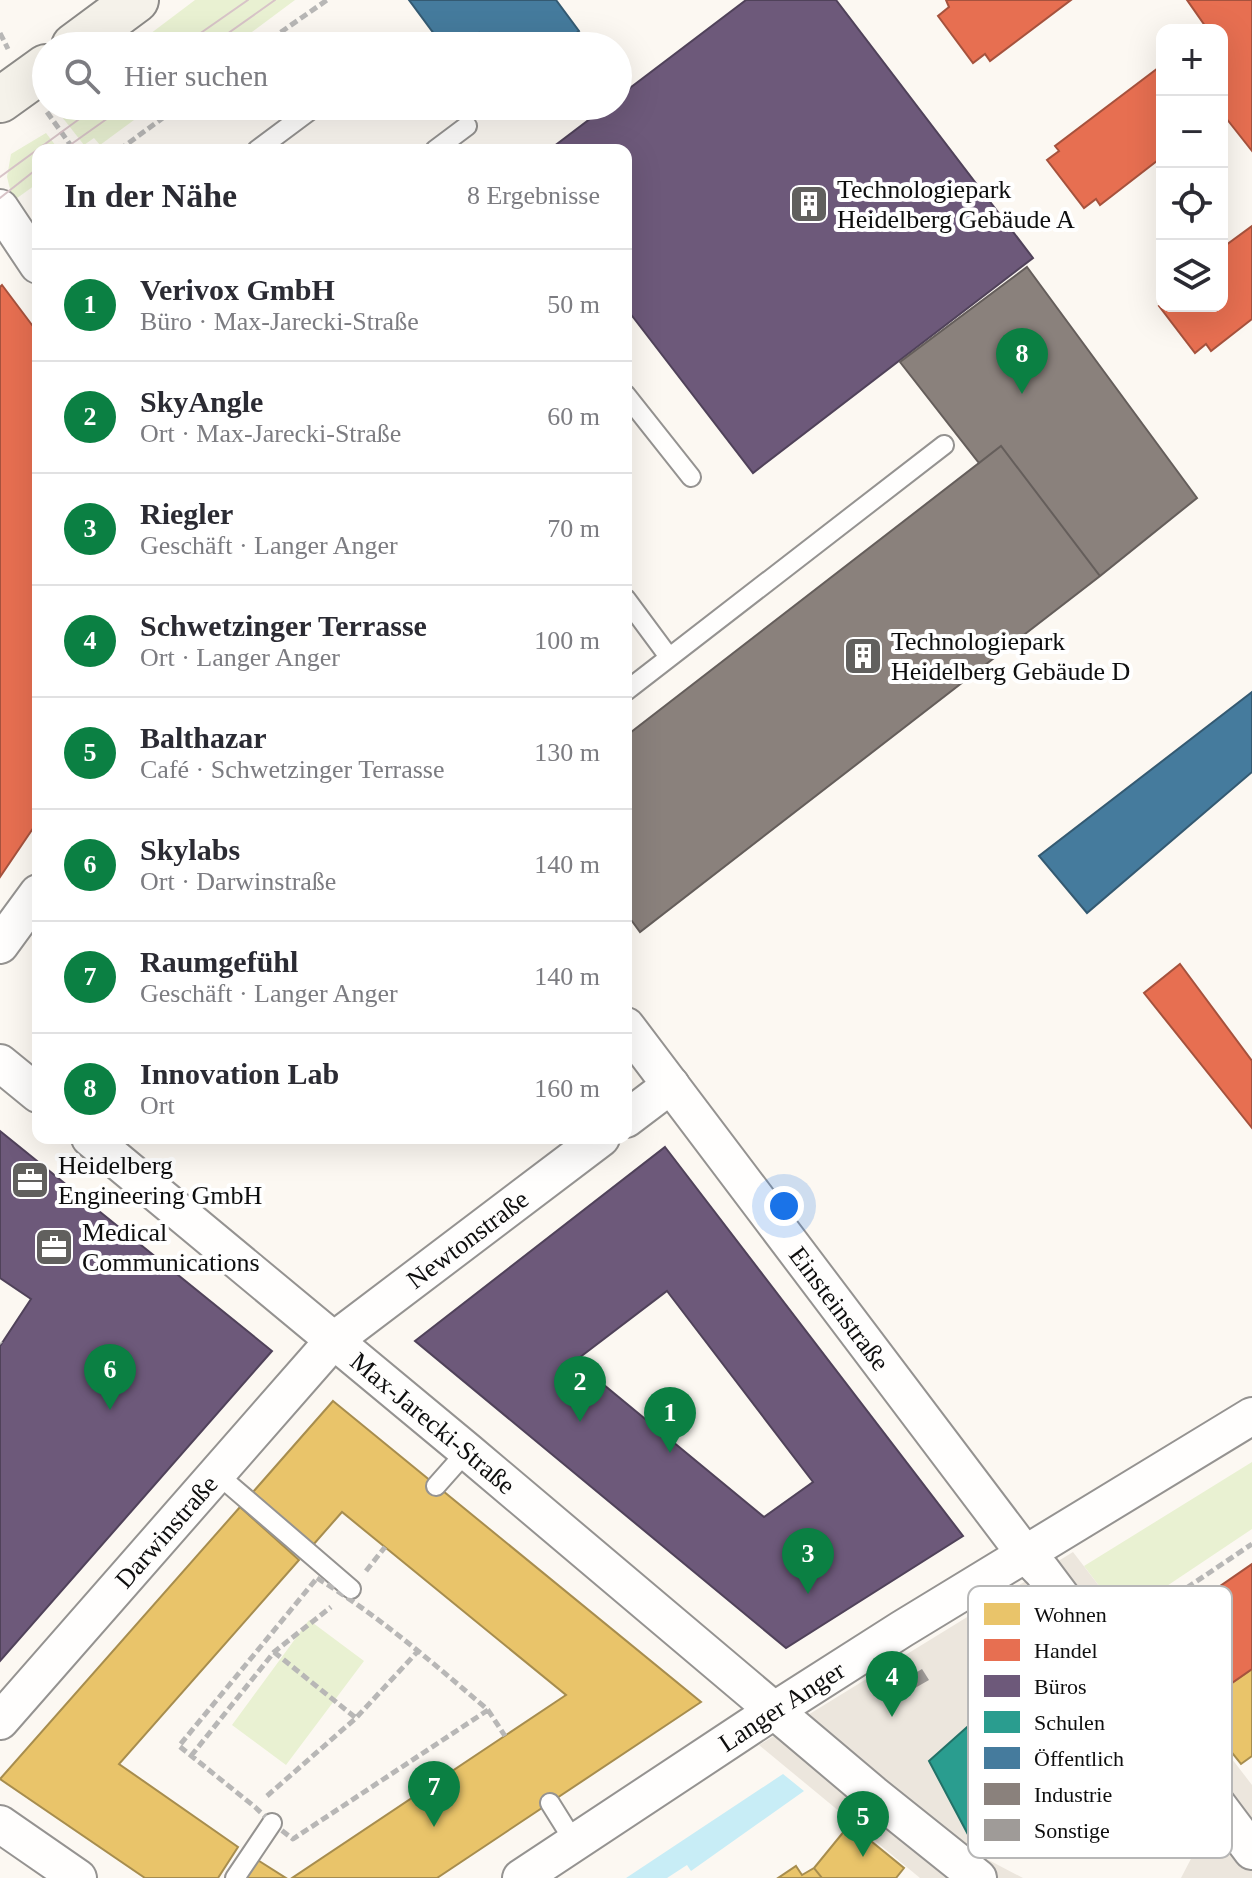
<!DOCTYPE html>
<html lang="de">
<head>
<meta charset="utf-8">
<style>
	:root { --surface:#fff; --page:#f2f2f3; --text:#2b2b33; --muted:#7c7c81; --line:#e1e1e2; --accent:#0b8043 }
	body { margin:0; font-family:Georgia,serif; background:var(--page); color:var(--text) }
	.controls { position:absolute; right:24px; top:24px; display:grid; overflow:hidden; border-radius:16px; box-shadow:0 8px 32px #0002 }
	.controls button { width:72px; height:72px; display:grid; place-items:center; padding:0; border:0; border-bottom:2px solid var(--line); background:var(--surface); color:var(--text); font:40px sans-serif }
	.you { position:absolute; left:784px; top:1206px; width:28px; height:28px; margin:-20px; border:6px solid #fff; border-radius:50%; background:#1a73e8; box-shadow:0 0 0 12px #1a73e833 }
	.badge { display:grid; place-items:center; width:52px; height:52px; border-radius:50%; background:var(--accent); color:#fff; font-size:26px; font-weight:700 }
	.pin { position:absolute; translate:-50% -66px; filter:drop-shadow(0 2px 4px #0008) }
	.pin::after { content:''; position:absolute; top:42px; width:28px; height:24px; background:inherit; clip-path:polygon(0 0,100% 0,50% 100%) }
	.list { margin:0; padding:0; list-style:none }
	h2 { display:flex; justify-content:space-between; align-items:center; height:104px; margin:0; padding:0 32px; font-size:34px }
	h2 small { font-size:26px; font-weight:400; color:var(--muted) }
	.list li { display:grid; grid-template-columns:52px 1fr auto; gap:24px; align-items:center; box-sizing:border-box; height:112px; padding:0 32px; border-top:2px solid var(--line) }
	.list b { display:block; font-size:30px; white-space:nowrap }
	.list p { margin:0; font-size:26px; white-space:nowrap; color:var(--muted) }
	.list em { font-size:26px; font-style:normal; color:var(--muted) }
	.icon { flex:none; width:44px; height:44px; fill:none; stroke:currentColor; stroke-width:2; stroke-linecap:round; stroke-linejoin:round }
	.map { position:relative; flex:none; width:1252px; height:1878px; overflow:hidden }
	.search { position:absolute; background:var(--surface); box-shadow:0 8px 32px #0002; left:32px; top:32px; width:600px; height:88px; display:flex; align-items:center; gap:20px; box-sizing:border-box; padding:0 28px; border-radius:44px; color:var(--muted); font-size:30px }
	.panel { position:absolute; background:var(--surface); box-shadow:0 8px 32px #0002; left:32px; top:144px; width:600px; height:1000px; border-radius:16px }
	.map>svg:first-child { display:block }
	.green { fill:#e9f1d2 }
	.plaza { fill:#ece6dd }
	.water { fill:#c8edf6 }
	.homes { fill:#e9c46a; stroke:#a78d4e; stroke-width:2 }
	.shops { fill:#e76f51; stroke:#a6523d; stroke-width:2 }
	.offices { fill:#6d597a; stroke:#50425a; stroke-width:2; fill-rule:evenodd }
	.schools { fill:#2a9d8f; stroke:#227268; stroke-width:2 }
	.public { fill:#457b9d; stroke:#345a72; stroke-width:2 }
	.industry { fill:#8a817c; stroke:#655e5b; stroke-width:2 }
	.building { fill:#9f9b98 }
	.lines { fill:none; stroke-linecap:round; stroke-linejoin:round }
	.lane-casing { stroke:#959391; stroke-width:22 }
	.street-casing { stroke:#959391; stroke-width:40 }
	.secondary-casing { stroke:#8c8a87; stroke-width:48 }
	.path { stroke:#b8b7b6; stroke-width:5; stroke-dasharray:8 4; stroke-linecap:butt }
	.lane { stroke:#fffefd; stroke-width:18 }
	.street { stroke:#fffefd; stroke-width:36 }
	.secondary { stroke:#f5f2ea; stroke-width:44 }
	.tram { stroke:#d8c4c8; stroke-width:2 }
	.labels { text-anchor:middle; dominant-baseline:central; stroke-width:8; stroke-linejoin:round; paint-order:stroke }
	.poi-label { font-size:26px; fill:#0e0e0e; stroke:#fff; text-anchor:start }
	.street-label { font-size:26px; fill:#0e0e0e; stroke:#fff }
	.key { fill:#fff; stroke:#b7b7b7; stroke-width:2 }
	.key-label { font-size:22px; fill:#0e0e0e }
</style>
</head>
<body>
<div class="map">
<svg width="1252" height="1878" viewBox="0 0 1252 1878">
	<rect width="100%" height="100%" fill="#fcf8f2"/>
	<!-- green -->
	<path class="green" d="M195 0H295L233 46H134Z
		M57 106H153L100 145 94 138 84 145 55 108Z
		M46 133 59 150H38V183L13 201 7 177 11 154Z
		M1252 1462V1529L1122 1616 1084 1566Z
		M309 1620 364 1661 286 1765 232 1725Z"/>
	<!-- plaza -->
	<path class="plaza" d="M1073 1552 1252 1785V1878H1181L1194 1853 1197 1844 1169 1762 1132 1719 1083 1714 1084 1693 1012 1687 930 1761 979 1855 1023 1878H920L759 1745Z"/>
	<!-- water -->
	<path class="water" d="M783 1774 804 1791 691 1871 687 1865 667 1878H626Z"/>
	<!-- homes -->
	<path class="homes" d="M333 1401 701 1702 437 1878H292L566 1695 342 1512 313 1545 253 1492Z
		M240 1507 299 1560 119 1764 238 1847 218 1878H145L0 1779Z
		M1252 1669V1756L1241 1764 1196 1708Z
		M850 1824 904 1868 896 1878H822L814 1868Z
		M256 1859 286 1878H243Z
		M796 1866 802 1875 814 1868 822 1878H778Z"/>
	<!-- shops -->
	<path class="shops" d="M946 0H1071L990 61 985 54 973 63 938 16 949 7Z
		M1187 0H1252V151L1222 113V30H1208Z
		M1162 65V157L1100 205 1096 199 1084 208 1047 160 1059 151 1055 146Z
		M1252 226V319L1211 351 1206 344 1195 353 1159 306 1162 304V306H1222V248Z
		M2 285 38 333V821L0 877V287Z
		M1180 964 1252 1061V1128L1144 993Z
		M1252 1564V1669L1196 1708 1142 1640Z"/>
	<!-- offices -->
	<path class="offices" d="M746 0H836L1033 258 753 473 626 308V150H549L607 106H618V97Z
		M0 1131 272 1351 0 1661V1346L31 1299 0 1278Z
		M665 1147 963 1536 786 1648 415 1341ZM667 1291 813 1482 764 1517 575 1361Z"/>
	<!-- schools -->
	<path class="schools" d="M1012 1687 1084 1693 1078 1790 1059 1817 972 1842 929 1761Z"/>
	<!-- public -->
	<path class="public" d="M409 0H556L579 31 559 46H489L479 33 461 46H443Z
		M1252 692V772L1087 913 1039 856Z"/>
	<!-- industry -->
	<path class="industry" d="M1027 267 1197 498 1100 576 1001 446 979 463 900 362Z
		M1001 446 1100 576 640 932 626 913V736Z"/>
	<!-- building -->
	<path class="building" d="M922 1669 929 1680 908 1692 902 1681Z"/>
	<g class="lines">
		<!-- lane casing -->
		<g class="lane-casing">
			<path id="lane" d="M257 150 316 106
				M435 150 467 126
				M626 395 691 477
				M626 599 669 657
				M626 691 944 445
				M216 1473 351 1589
				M436 1486 467 1451
				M550 1803 575 1843
				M235 1878 272 1823"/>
		</g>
		<!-- street casing -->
		<g class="street-casing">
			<g id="street">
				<path d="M0 208 38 265"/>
				<path d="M0 945 38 893"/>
				<path id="s1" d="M626 1026 1025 1554 1042 1571 1252 1851"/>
				<path d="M0 1063 38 1094"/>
				<path d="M626 1119 671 1085"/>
				<path id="s2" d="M90 1138 467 1451 873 1794 978 1878"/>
				<path id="s3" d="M0 1721 333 1341 601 1138"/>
				<path d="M0 1824 78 1878"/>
				<path id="s4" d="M521 1878 775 1710 902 1629 1252 1416"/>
			</g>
		</g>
		<!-- secondary casing -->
		<g class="secondary-casing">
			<path id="secondary" d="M74 46 136 0
				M0 100 46 67"/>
		</g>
		<!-- path -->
		<path class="path" d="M0 33 8 49
			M261 46 327 0
			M47 112 74 150
			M119 150 179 106
			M0 1343 1 1344
			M366 1571 385 1547
			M317 1578C380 1617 432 1662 488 1710L293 1839 272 1823 255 1807 179 1746Z
			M1127 1628 1252 1544
			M274 1652 356 1718
			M488 1710 505 1736
			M191 1756 274 1652 331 1607
			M267 1796 356 1718 419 1650"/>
		<!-- lane -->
		<use href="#lane" class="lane"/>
		<!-- street -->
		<use href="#street" class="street"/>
		<!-- secondary -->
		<use href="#secondary" class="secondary"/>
		<!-- tram -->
		<path class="tram" d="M182 46 248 0
			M210 46 275 0
			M63 150 125 106
			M0 177 97 106
			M0 198 38 168"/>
	</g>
	<!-- icons -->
	<defs>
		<g id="building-square" transform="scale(2)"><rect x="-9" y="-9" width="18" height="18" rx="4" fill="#61605e" stroke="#fff"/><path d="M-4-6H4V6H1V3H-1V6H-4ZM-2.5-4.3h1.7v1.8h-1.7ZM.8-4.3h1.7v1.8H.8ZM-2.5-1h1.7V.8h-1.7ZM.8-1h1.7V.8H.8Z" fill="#fff"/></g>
		<g id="office-square" transform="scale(2)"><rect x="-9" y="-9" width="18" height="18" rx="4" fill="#61605e" stroke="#fff"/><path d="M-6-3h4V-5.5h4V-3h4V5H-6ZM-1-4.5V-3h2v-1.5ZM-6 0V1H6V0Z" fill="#fff"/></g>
	</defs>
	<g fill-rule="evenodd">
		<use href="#building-square" x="809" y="204"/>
		<use href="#building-square" x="863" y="656"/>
		<use href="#office-square" x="30" y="1180"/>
		<use href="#office-square" x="54" y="1247"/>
	</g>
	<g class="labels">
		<!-- poi labels -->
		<g class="poi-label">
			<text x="837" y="189">Technologiepark<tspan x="837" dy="30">Heidelberg Gebäude A</tspan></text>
			<text x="891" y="641">Technologiepark<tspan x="891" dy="30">Heidelberg Gebäude D</tspan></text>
			<text x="58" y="1165">Heidelberg<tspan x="58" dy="30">Engineering GmbH</tspan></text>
			<text x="82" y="1232">Medical<tspan x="82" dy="30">Communications</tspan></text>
		</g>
		<!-- street labels -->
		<g class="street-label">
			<text stroke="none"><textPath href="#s3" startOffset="674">Newtonstraße</textPath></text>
			<text stroke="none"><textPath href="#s1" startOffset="354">Einsteinstraße</textPath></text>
			<text stroke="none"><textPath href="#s2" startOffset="446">Max-Jarecki-Straße</textPath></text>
			<text stroke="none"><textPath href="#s3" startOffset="252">Darwinstraße</textPath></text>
			<text stroke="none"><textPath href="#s4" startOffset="312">Langer Anger</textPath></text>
		</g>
	</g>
	<!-- legend -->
	<rect x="968" y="1586" width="264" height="272" rx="12" class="key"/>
	<rect x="984" y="1603" width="36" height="22" fill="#e9c46a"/>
	<rect x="984" y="1639" width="36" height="22" fill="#e76f51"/>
	<rect x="984" y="1675" width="36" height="22" fill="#6d597a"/>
	<rect x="984" y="1711" width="36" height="22" fill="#2a9d8f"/>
	<rect x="984" y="1747" width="36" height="22" fill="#457b9d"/>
	<rect x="984" y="1783" width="36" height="22" fill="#8a817c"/>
	<rect x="984" y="1819" width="36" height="22" fill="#9f9b98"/>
	<g class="key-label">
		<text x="1034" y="1622">Wohnen</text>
		<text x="1034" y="1658">Handel</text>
		<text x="1034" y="1694">Büros</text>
		<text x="1034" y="1730">Schulen</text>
		<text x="1034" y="1766">Öffentlich</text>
		<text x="1034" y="1802">Industrie</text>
		<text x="1034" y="1838">Sonstige</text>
	</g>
</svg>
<div class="controls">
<button>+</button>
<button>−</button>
<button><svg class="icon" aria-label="locate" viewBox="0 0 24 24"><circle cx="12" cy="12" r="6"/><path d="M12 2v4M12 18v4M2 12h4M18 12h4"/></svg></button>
<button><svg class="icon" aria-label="layers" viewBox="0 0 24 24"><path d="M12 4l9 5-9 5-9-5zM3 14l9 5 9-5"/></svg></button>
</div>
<div class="you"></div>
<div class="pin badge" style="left:670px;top:1453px">1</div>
<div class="pin badge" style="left:580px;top:1422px">2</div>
<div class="pin badge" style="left:808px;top:1594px">3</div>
<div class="pin badge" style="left:892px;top:1717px">4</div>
<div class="pin badge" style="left:863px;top:1857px">5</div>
<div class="pin badge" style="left:110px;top:1410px">6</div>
<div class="pin badge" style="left:434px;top:1827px">7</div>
<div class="pin badge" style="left:1022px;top:394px">8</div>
<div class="search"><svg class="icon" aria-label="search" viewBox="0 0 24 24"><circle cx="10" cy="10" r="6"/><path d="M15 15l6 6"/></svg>Hier suchen</div>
<section class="panel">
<h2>In der Nähe<small>8 Ergebnisse</small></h2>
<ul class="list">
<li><span class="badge">1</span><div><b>Verivox GmbH</b><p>Büro · Max-Jarecki-Straße</p></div><em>50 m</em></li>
<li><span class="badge">2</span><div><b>SkyAngle</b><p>Ort · Max-Jarecki-Straße</p></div><em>60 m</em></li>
<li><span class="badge">3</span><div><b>Riegler</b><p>Geschäft · Langer Anger</p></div><em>70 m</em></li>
<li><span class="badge">4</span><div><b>Schwetzinger Terrasse</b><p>Ort · Langer Anger</p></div><em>100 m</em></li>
<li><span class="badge">5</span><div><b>Balthazar</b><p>Café · Schwetzinger Terrasse</p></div><em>130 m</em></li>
<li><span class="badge">6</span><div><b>Skylabs</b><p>Ort · Darwinstraße</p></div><em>140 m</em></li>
<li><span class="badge">7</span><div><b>Raumgefühl</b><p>Geschäft · Langer Anger</p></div><em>140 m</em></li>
<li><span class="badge">8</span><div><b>Innovation Lab</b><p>Ort</p></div><em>160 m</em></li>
</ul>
</section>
</div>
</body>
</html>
